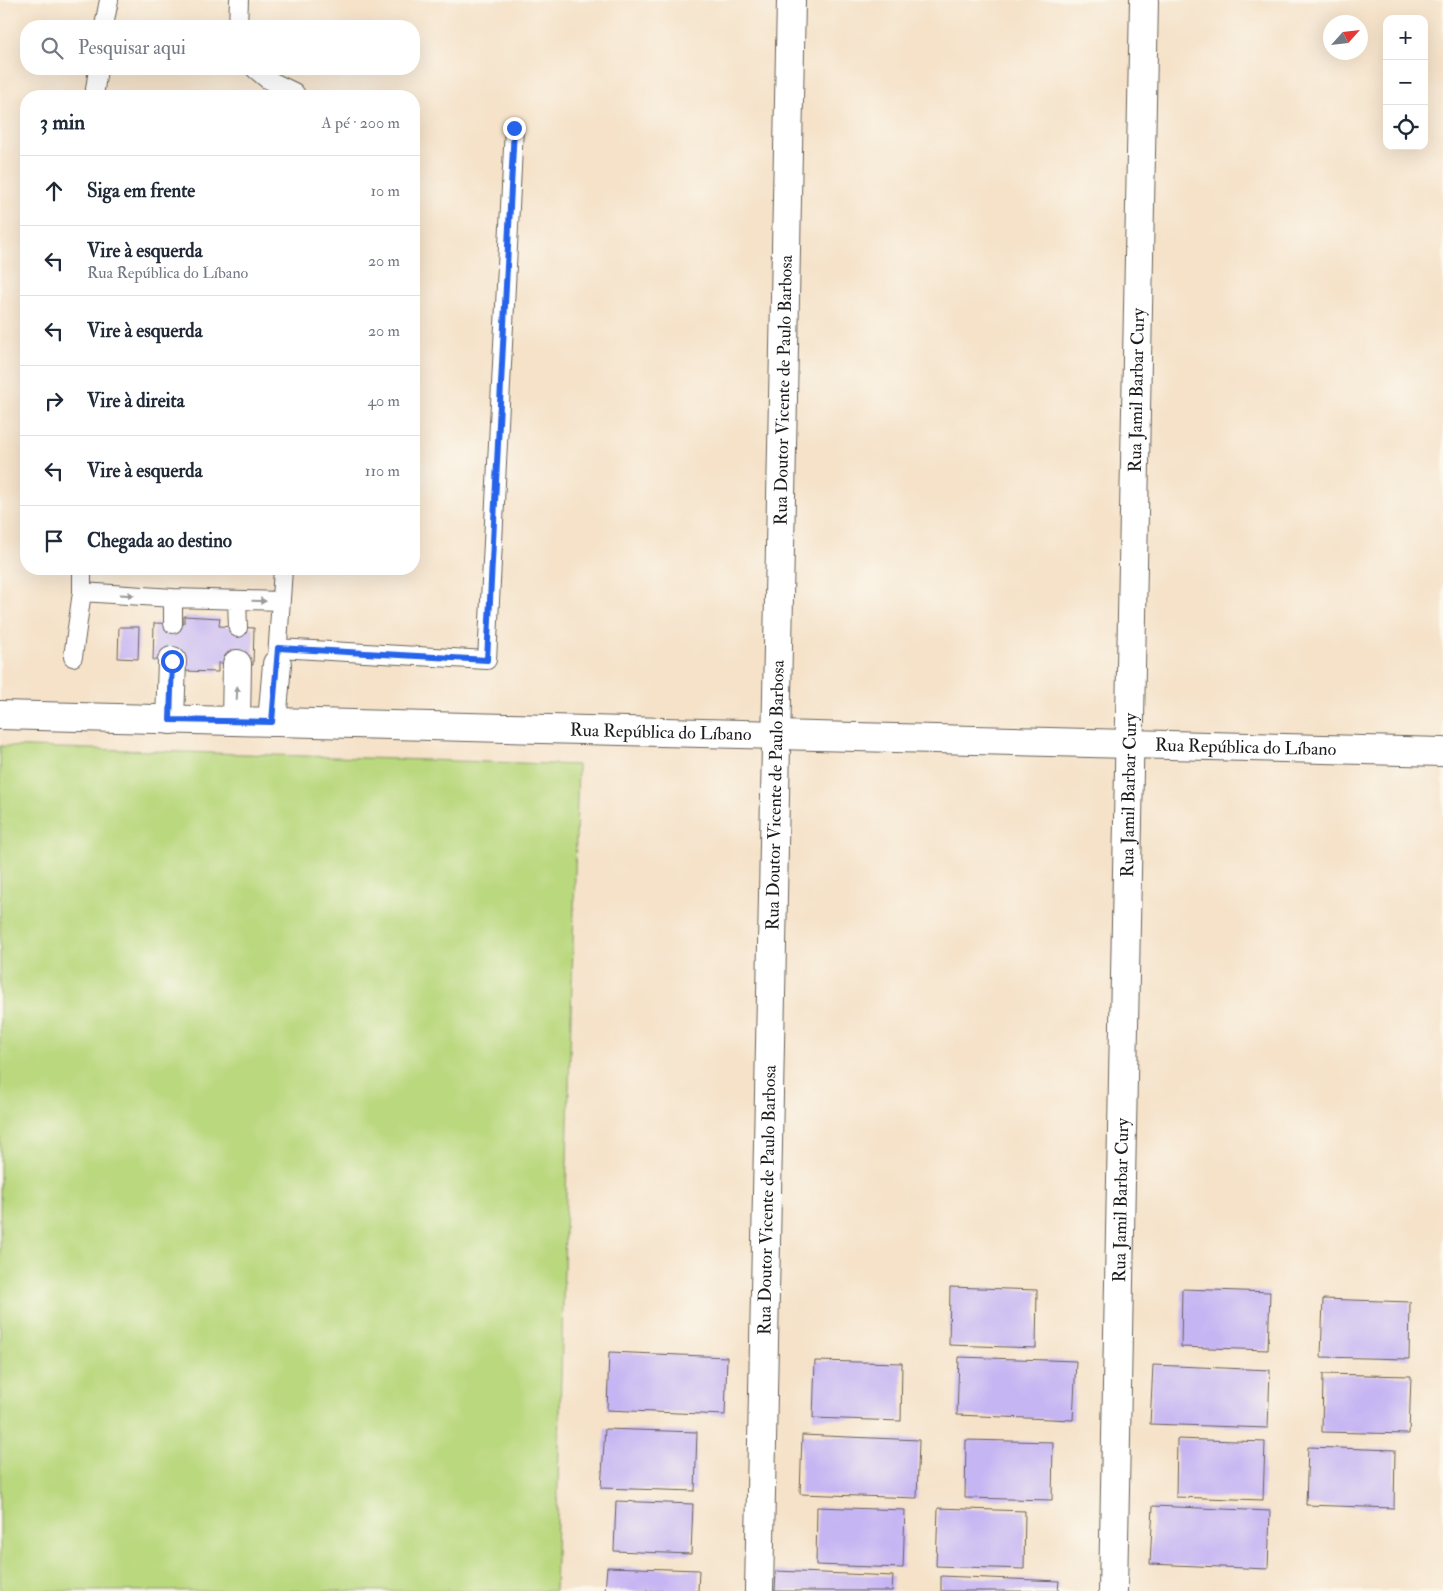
<!DOCTYPE html>
<html lang="pt">
<head>
<meta charset="utf-8">
<style>
	:root { --surface:#fff; --page:#f2f2f3; --text:#1f2937; --muted:#747a83; --line:#e0e1e3 }
	body { margin:0; font-family:"IM FELL Double Pica",serif; background:var(--page); color:var(--text) }
	.controls { position:absolute; right:15px; top:15px; display:grid; overflow:hidden; border-radius:10px; box-shadow:0 5px 20px #0002 }
	.controls button { width:45px; height:45px; display:grid; place-items:center; padding:0; border:0; border-bottom:1px solid var(--line); background:var(--surface); color:var(--text); font:25px sans-serif }
	.compass { position:absolute; left:1323px; top:15px; width:45px; height:45px; border-radius:50%; background:var(--surface); box-shadow:0 5px 20px #0002; rotate:63deg }
	.stop { position:absolute; width:15px; height:15px; margin:-11px; border:4px solid #2563eb; border-radius:50%; background:#fff }
	.stop.end { background:#2563eb; border-color:#fff; box-shadow:0 1px 5px #0008 }
	.list { margin:0; padding:0; list-style:none }
	h2 { display:flex; justify-content:space-between; align-items:center; height:65px; margin:0; padding:0 20px; font-size:21px }
	h2 small { font-size:16px; font-weight:400; color:var(--muted) }
	.list li { display:grid; grid-template-columns:32px 1fr auto; gap:15px; align-items:center; box-sizing:border-box; height:70px; padding:0 20px; border-top:1px solid var(--line) }
	.list b { display:block; font-size:19px; white-space:nowrap }
	.list p { margin:0; font-size:16px; white-space:nowrap; color:var(--muted) }
	.list em { font-size:16px; font-style:normal; color:var(--muted) }
	.icon { flex:none; width:28px; height:28px; fill:none; stroke:currentColor; stroke-width:2; stroke-linecap:round; stroke-linejoin:round }
	.map { position:relative; flex:none; width:1443px; height:1591px; overflow:hidden }
	.search { position:absolute; background:var(--surface); box-shadow:0 5px 20px #0002; left:20px; top:20px; width:400px; height:55px; display:flex; align-items:center; gap:12px; box-sizing:border-box; padding:0 18px; border-radius:20px; color:var(--muted); font-size:19px }
	.panel { position:absolute; background:var(--surface); box-shadow:0 5px 20px #0002; left:20px; top:90px; width:400px; height:485px; border-radius:20px }
	.map>svg:first-child { display:block }
	.green { fill:#bad87e; stroke:#6b7a4d }
	.building { fill:#c6b5f3 }
	.lines { fill:none; stroke-linecap:round; stroke-linejoin:round }
	.service-casing { stroke:#686159; stroke-width:20 }
	.minor-casing { stroke:#686159; stroke-width:30 }
	.service { stroke:#fff; stroke-width:18 }
	.minor { stroke:#fff; stroke-width:28 }
	.oneway { fill:#999 }
	.route { stroke:#2563eb; stroke-width:6 }
	.labels { text-anchor:middle; dominant-baseline:central; stroke-width:4; stroke-linejoin:round; paint-order:stroke }
	.street-label { font-size:18px; fill:#1c1c1c; stroke:#fbf7ec }
</style>
</head>
<body>
<div class="map">
<svg width="1443" height="1591" viewBox="0 0 1443 1591">
	<rect width="100%" height="100%" fill="#fbf7ec"/>
	<filter id="ink" filterUnits="userSpaceOnUse"><feTurbulence type="fractalNoise" baseFrequency=".02" numOctaves="2"/><feDisplacementMap in="SourceGraphic" scale="10" xChannelSelector="R" yChannelSelector="G"/><feConvolveMatrix kernelMatrix="1 2 1 2 8 2 1 2 1" color-interpolation-filters="sRGB"/></filter>
	<filter id="wash" filterUnits="userSpaceOnUse"><feTurbulence type="fractalNoise" baseFrequency=".0096" numOctaves="4" result="noise"/><feDisplacementMap in="SourceGraphic" scale="20" xChannelSelector="R" yChannelSelector="G"/><feGaussianBlur stdDeviation="1.12" result="paint"/><feColorMatrix in="noise" values="0 0 0 0 0 0 0 0 0 0 0 0 0 0 0 0 0 1.4 0 .05"/><feComposite in="paint" operator="in"/></filter>
	<g filter="url(#wash)">
		<rect width="100%" height="100%" fill="#f5e2c9"/>
		<!-- green -->
		<path class="green" d="M0 746 578 765 555 1591H0Z"/>
		<g id="blocks">
			<!-- building -->
			<path class="building" d="M184 616 220 618 219 626 254 628 253 665 218 663V672L182 671 183 661 153 660 154 623 184 624Z
				M119 627H139L138 659 118 658Z
				M950 1287 1037 1290 1036 1348 949 1345Z
				M1182 1289 1270 1292 1268 1350 1181 1347Z
				M1323 1299 1410 1302 1409 1359 1321 1357Z
				M609 1352 727 1357 725 1415 607 1410Z
				M959 1357 1076 1361 1073 1420 957 1415Z
				M815 1361 902 1363 901 1421 813 1418Z
				M1153 1365 1270 1370 1268 1428 1150 1424Z
				M1323 1374 1411 1376 1409 1434 1322 1432Z
				M605 1429 697 1432 695 1491 601 1488Z
				M802 1435 919 1440 917 1498 800 1494Z
				M1177 1439 1265 1442 1263 1500 1176 1497Z
				M966 1440 1053 1442 1052 1500 965 1498Z
				M1308 1447 1395 1450 1394 1508 1306 1505Z
				M616 1501 693 1504 691 1554 614 1551Z
				M1153 1506 1270 1511 1268 1569 1150 1564Z
				M817 1507 905 1510 903 1568 816 1565Z
				M938 1508 1025 1511 1024 1569 936 1566Z
				M607 1567 699 1570 698 1591H605Z
				M776 1571 893 1576 892 1591H775Z
				M941 1576 1059 1581 1058 1591H941Z"/>
		</g>
	</g>
	<g filter="url(#ink)">
		<use href="#blocks" fill-opacity="0" stroke="#686159" stroke-width="1"/>
		<g class="lines">
			<!-- service casing -->
			<g class="service-casing">
				<path id="service" d="M104 26 109 0
					M238 26 239 0
					M255 69 267 79 294 92 297 96
					M94 96 98 69
					M82 592 173 598 281 601
					M237 600 238 628
					M173 624V598
					M278 648 487 660 514 128
					M73 657 82 592V569
					M277 658 283 569"/>
			</g>
			<!-- minor casing -->
			<g class="minor-casing">
				<g id="minor">
					<path id="s1" d="M0 715 1443 752"/>
					<path d="M170 720 172 661"/>
					<path d="M236 721 237 664"/>
					<path d="M272 722 277 664"/>
					<path id="s2" d="M759 1591 791 0"/>
					<path id="s3" d="M1113 1591 1144 0"/>
				</g>
			</g>
			<!-- service -->
			<use href="#service" class="service"/>
			<!-- minor -->
			<use href="#minor" class="minor"/>
		</g>
		<!-- one-way arrows -->
		<defs><path id="oneway-solid" d="M-6-.8H1V-3.2L6.5 0L1 3.2V.8H-6Z" transform="scale(1.25)"/></defs>
		<g class="oneway">
			<use href="#oneway-solid" transform="translate(127 595) rotate(4)"/>
			<use href="#oneway-solid" transform="translate(259 601) rotate(1)"/>
			<use href="#oneway-solid" transform="translate(237 693) rotate(-88)"/>
		</g>
	</g>
	<g class="lines" filter="url(#ink)">
		<!-- route -->
		<path class="route" d="M172 661 170 720 272 722 278 648 487 660 514 128"/>
	</g>
	<g class="labels">
		<!-- street labels -->
		<g class="street-label">
			<text stroke="none"><textPath href="#s2" startOffset="1201">Rua Doutor Vicente de Paulo Barbosa</textPath></text>
			<text stroke="none"><textPath href="#s3" startOffset="1201">Rua Jamil Barbar Cury</textPath></text>
			<text stroke="none"><textPath href="#s1" startOffset="661">Rua República do Líbano</textPath></text>
			<text stroke="none"><textPath href="#s1" startOffset="1246">Rua República do Líbano</textPath></text>
			<text stroke="none"><textPath href="#s2" startOffset="796">Rua Doutor Vicente de Paulo Barbosa</textPath></text>
			<text stroke="none"><textPath href="#s3" startOffset="796">Rua Jamil Barbar Cury</textPath></text>
			<text stroke="none"><textPath href="#s2" startOffset="391">Rua Doutor Vicente de Paulo Barbosa</textPath></text>
			<text stroke="none"><textPath href="#s3" startOffset="391">Rua Jamil Barbar Cury</textPath></text>
		</g>
	</g>
</svg>
<div class="controls">
<button>+</button>
<button>−</button>
<button><svg class="icon" aria-label="locate" viewBox="0 0 24 24"><circle cx="12" cy="12" r="6"/><path d="M12 2v4M12 18v4M2 12h4M18 12h4"/></svg></button>
</div>
<svg class="compass" viewBox="-18 -18 36 36"><path d="M0-13l5 13h-10z" fill="#e53935"/><path d="M0 13l5-13h-10z" fill="#747a83"/></svg>
<div class="stop" style="left:172px;top:661px"></div>
<div class="stop end" style="left:514px;top:128px"></div>
<div class="search"><svg class="icon" aria-label="search" viewBox="0 0 24 24"><circle cx="10" cy="10" r="6"/><path d="M15 15l6 6"/></svg>Pesquisar aqui</div>
<section class="panel">
<h2>3 min<small>A pé · 200 m</small></h2>
<ul class="list">
<li><svg class="icon" aria-label="ahead" viewBox="0 0 24 24"><path d="M12 20V5M6 11l6-6 6 6"/></svg><div><b>Siga em frente</b></div><em>10 m</em></li>
<li><svg class="icon" aria-label="left" viewBox="0 0 24 24"><path d="M17 20v-9H6M10 6l-5 5 5 5"/></svg><div><b>Vire à esquerda</b><p>Rua República do Líbano</p></div><em>20 m</em></li>
<li><svg class="icon" aria-label="left" viewBox="0 0 24 24"><path d="M17 20v-9H6M10 6l-5 5 5 5"/></svg><div><b>Vire à esquerda</b></div><em>20 m</em></li>
<li><svg class="icon" aria-label="right" viewBox="0 0 24 24"><path d="M7 20v-9h11M14 6l5 5-5 5"/></svg><div><b>Vire à direita</b></div><em>40 m</em></li>
<li><svg class="icon" aria-label="left" viewBox="0 0 24 24"><path d="M17 20v-9H6M10 6l-5 5 5 5"/></svg><div><b>Vire à esquerda</b></div><em>110 m</em></li>
<li><svg class="icon" aria-label="arrive" viewBox="0 0 24 24"><path d="M6 21V4h12l-3 4 3 4H6"/></svg><div><b>Chegada ao destino</b></div></li>
</ul>
</section>
</div>
</body>
</html>
